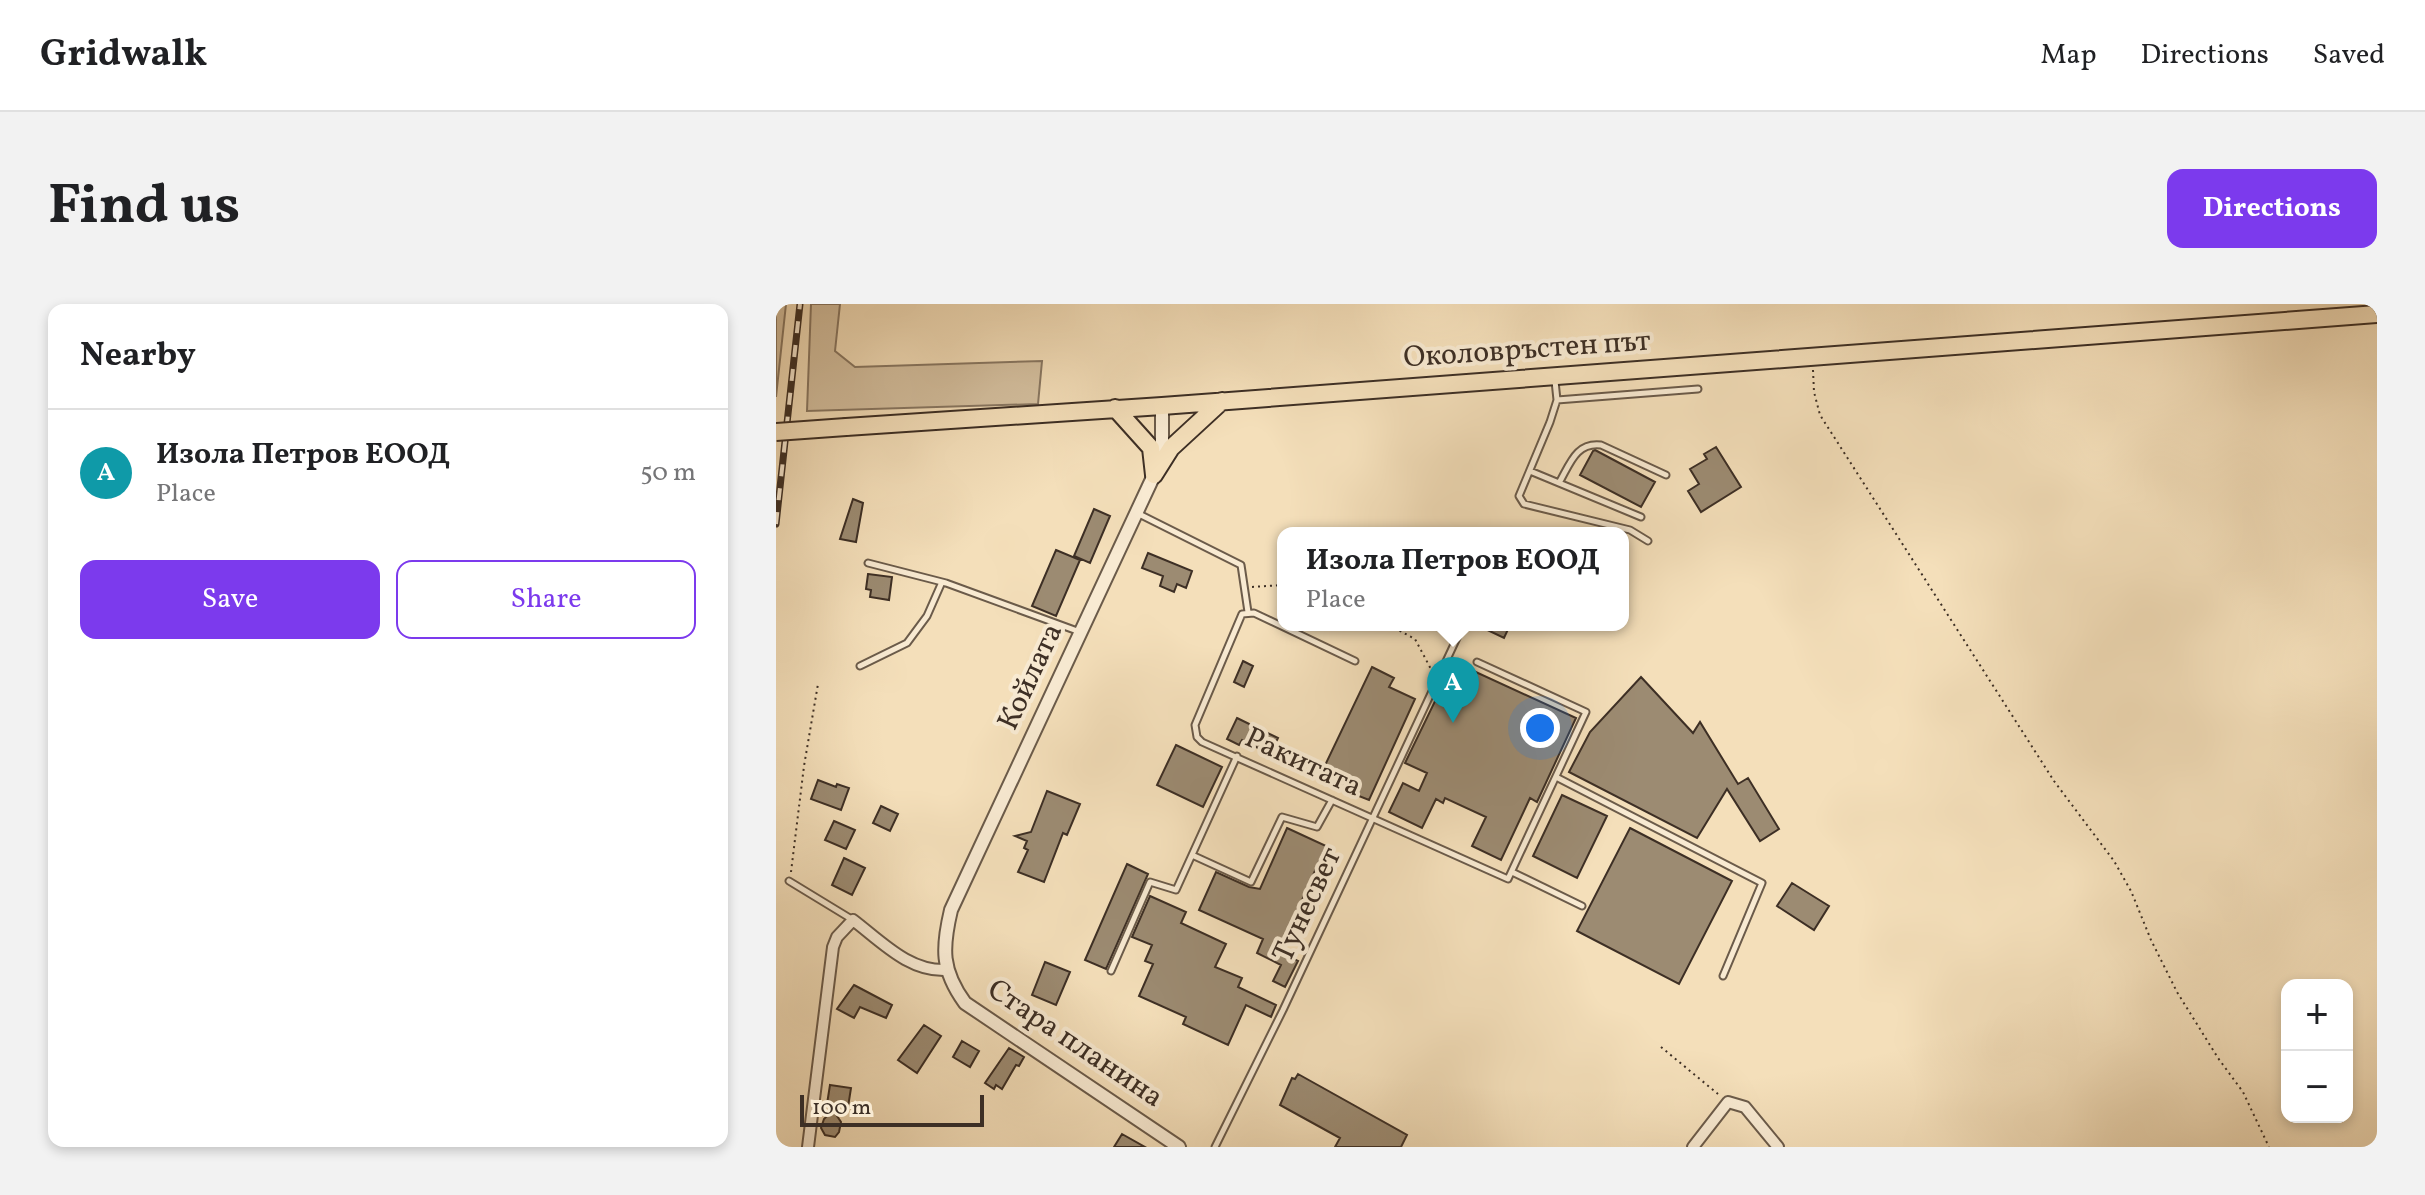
<!DOCTYPE html>
<html lang="en">
<head>
<meta charset="utf-8">
<style>
	:root { --surface:#fff; --page:#f2f2f2; --text:#202124; --muted:#757577; --line:#e0e0e0; --accent:#7c3aed }
	body { margin:0; font-family:Vollkorn,serif; background:var(--page); color:var(--text) }
	.controls { position:absolute; right:24px; bottom:24px; display:grid; overflow:hidden; border-radius:16px; box-shadow:0 4px 12px #0003 }
	.controls button { width:72px; height:72px; display:grid; place-items:center; padding:0; border:0; border-bottom:2px solid var(--line); background:var(--surface); color:var(--text); font:40px sans-serif }
	.scale { position:absolute; left:24px; bottom:20px; width:184px; box-sizing:border-box; padding-left:8px; border:4px solid #3d2f25; border-top:0; font-size:22px; line-height:28px; white-space:nowrap; color:#3d2f25; -webkit-text-stroke:6px #f8ead2; paint-order:stroke }
	.you { position:absolute; left:764px; top:424px; width:28px; height:28px; margin:-20px; border:6px solid #fff; border-radius:50%; background:#1a73e8; box-shadow:0 0 0 12px #1a73e833 }
	.badge { display:grid; place-items:center; width:52px; height:52px; border-radius:50%; background:var(--accent); color:#fff; font-size:26px; font-weight:700 }
	.pin { position:absolute; translate:-50% -66px; filter:drop-shadow(0 2px 4px #0008) }
	.pin::after { content:''; position:absolute; top:42px; width:28px; height:24px; background:inherit; clip-path:polygon(0 0,100% 0,50% 100%) }
	.popup { position:absolute; left:501px; top:223px; width:352px; height:104px; box-sizing:border-box; display:grid; place-content:center; border-radius:16px; background:var(--surface); filter:drop-shadow(0 2px 6px #0005); font-size:26px; white-space:nowrap; color:var(--muted) }
	.popup b { font-size:30px; color:var(--text) }
	.popup::after { content:''; position:absolute; left:50%; top:100%; margin-left:-16px; border:16px solid transparent; border-top-color:var(--surface) }
	.list { margin:0; padding:0; list-style:none }
	h2 { display:flex; justify-content:space-between; align-items:center; height:104px; margin:0; padding:0 32px; font-size:34px }
	h2 small { font-size:26px; font-weight:400; color:var(--muted) }
	.list li { display:grid; grid-template-columns:52px 1fr auto; gap:24px; align-items:center; box-sizing:border-box; height:128px; padding:0 32px; border-top:2px solid var(--line) }
	.list b { display:block; font-size:30px; white-space:nowrap }
	.list p { margin:0; font-size:26px; white-space:nowrap; color:var(--muted) }
	.list em { font-size:26px; font-style:normal; color:var(--muted) }
	.actions { display:flex; gap:16px; padding:24px 32px }
	.actions a { flex:1; padding:18px 0; border:2px solid var(--accent); border-radius:16px; text-align:center; font-size:28px; color:var(--accent) }
	.actions .main { background:var(--accent); color:#fff }
	.map { position:relative; flex:none; width:1601px; height:843px; overflow:hidden; border-radius:16px }
	header { display:flex; align-items:center; gap:48px; box-sizing:border-box; height:112px; padding:0 40px; background:var(--surface); border-bottom:2px solid var(--line) }
	header strong { font-size:38px }
	nav { display:flex; gap:44px; margin-inline-start:auto; font-size:28px }
	.intro { display:flex; align-items:center; justify-content:space-between; box-sizing:border-box; height:192px; padding:0 48px }
	h1 { margin:0; font-size:56px }
	.button { padding:20px 36px; border-radius:16px; background:var(--accent); color:#fff; font-size:28px; font-weight:700 }
	main { display:flex; gap:48px; padding:0 48px }
	aside { flex:1; background:var(--surface); border-radius:16px; box-shadow:0 4px 12px #0003 }
	.map>svg:first-child { display:block }
	.green { fill:#d5c1a1; stroke:#897863; stroke-width:2 }
	.building { fill:#9c8b72; stroke:#3d2f25; stroke-width:2 }
	.lines { fill:none; stroke-linecap:round; stroke-linejoin:round }
	.service-casing { stroke:#6b5b4a; stroke-width:9 }
	.minor-casing { stroke:#6b5b4a; stroke-width:14 }
	.tertiary-casing { stroke:#6b5b4a; stroke-width:16 }
	.primary-casing { stroke:#3d2f25; stroke-width:20 }
	.path { stroke:#3d2f25; stroke-width:2; stroke-dasharray:2 4; stroke-linecap:butt }
	.service { stroke:#f8ead2; stroke-width:5 }
	.minor { stroke:#f8ead2; stroke-width:10 }
	.tertiary { stroke:#f8ead2; stroke-width:12 }
	.primary { stroke:#f4dfba; stroke-width:16 }
	.rail-casing { stroke:#3d2f25; stroke-width:7 }
	.rail { stroke:#f8ead2; stroke-width:4; stroke-dasharray:12; stroke-linecap:butt }
	.primary-bridge-casing { stroke:#3d2f25; stroke-width:20; stroke-linecap:butt }
	.primary-bridge { stroke:#f4dfba; stroke-width:16 }
	.labels { text-anchor:middle; dominant-baseline:central; stroke-width:8; stroke-linejoin:round; paint-order:stroke }
	.street-label { font-size:30px; fill:#3d2f25; stroke:#f8ead2 }
</style>
</head>
<body>
<header>
<strong>Gridwalk</strong>
<nav><a>Map</a><a>Directions</a><a>Saved</a></nav>
</header>
<div class="intro"><h1>Find us</h1><a class="button">Directions</a></div>
<main>
<aside>
<h2>Nearby<small></small></h2>
<ul class="list">
<li><span class="badge" style="background:#0f9aa8">A</span><div><b>Изола Петров ЕООД</b><p>Place</p></div><em>50 m</em></li>
</ul>
<div class="actions"><a class="main">Save</a><a>Share</a></div>
</aside>
<div class="map">
<svg width="1601" height="843" viewBox="0 0 1601 843">
	<rect width="100%" height="100%" fill="#f4dfba"/>
	<filter id="stains"><feTurbulence type="fractalNoise" baseFrequency=".0025" numOctaves="4"/><feColorMatrix values="0 0 0 0 .2 0 0 0 0 .09 0 0 0 0 .02 0 0 0 .5 -.17"/></filter>
	<radialGradient id="worn" r=".72"><stop offset=".6" stop-color="#630" stop-opacity="0"/><stop offset="1" stop-color="#630" stop-opacity=".3"/></radialGradient>
	<!-- green -->
	<path class="green" d="M0 0H10L0 93Z
		M35 0H64L59 47 79 63 266 57 262 100 31 107Z"/>
	<!-- building -->
	<path class="building" d="M940 143 965 183 925 208 912 187 923 180 914 165 931 155 928 150Z
		M819 146 879 178 865 203 804 171 817 147Z
		M77 195 87 199 80 238 64 235Z
		M318 205 334 212 314 259 298 252Z
		M280 246 304 256 280 312 256 302Z
		M372 249 416 267 410 284 401 280 398 288 384 282 387 272 366 264Z
		M92 270 116 273 113 296 94 293 95 286 90 285Z
		M701 321H734L728 334Z
		M467 357 477 362 468 383 458 378Z
		M678 358 800 414 761 498 754 494 725 556 696 542 710 513 669 494 667 499 660 495 646 524 613 508 627 479 643 487 651 469 629 459Z
		M596 363 618 374 613 383 639 395 593 496 542 476Z
		M865 373 917 429 924 418 962 480 972 474 1003 525 984 537 951 485 921 534 793 468 814 428Z
		M461 414 502 434 494 450 466 436 463 441 451 435Z
		M400 441 446 463 427 503 381 481Z
		M42 476 60 483 61 480 73 484 65 506 35 495Z
		M271 487 304 500 291 531 287 529 268 578 242 568 252 546 248 544 251 537 239 532 255 528Z
		M786 491 831 512 801 574 757 552Z
		M105 502 122 510 114 527 97 519Z
		M58 517 79 526 70 545 49 536Z
		M511 524 550 542 503 648 522 657 509 683 497 677 505 661 481 649 487 635 423 606 440 568 473 583 484 585Z
		M854 524 956 577 903 680 801 627Z
		M68 554 89 564 76 591 56 581Z
		M351 560 372 570 330 665 309 656Z
		M1016 579 1053 602 1038 626 1001 602Z
		M374 592 410 608 405 619 450 640 439 663 466 674 462 683 500 701 495 713 470 701 452 741 407 720 410 713 363 692 377 660 369 657 376 641 356 633Z
		M269 658 294 668 280 701 256 691Z
		M78 681 116 701 110 714 84 703 78 714 61 705Z
		M148 721 165 732 141 769 122 756Z
		M186 737 203 747 194 763 177 753Z
		M233 744 248 753 243 762 240 761 226 785 220 781 218 785 209 779Z
		M522 770 631 831 625 843H559L564 834 504 801 516 774 519 775Z
		M54 781 75 784 72 803 51 800Z
		M57 806 65 818 63 828 59 833 49 831 45 824 48 815Z
		M346 830 369 843H338Z"/>
	<g class="lines">
		<!-- service casing -->
		<g class="service-casing">
			<path id="service" d="M779 77 781 96 774 118 743 192 748 200 854 226 872 237
				M781 96 922 85
				M754 167 865 213
				M783 179C794 160 800 138 825 141L890 171
				M361 209 465 261 472 308
				M92 259 170 279 304 328
				M579 357 478 309 466 310 419 421 421 433 426 438 732 575 810 408 701 358
				M84 362 131 339 151 312 166 278
				M780 473 986 579 947 672
				M416 551 475 578 506 513 541 523 556 496
				M736 568 806 602
				M13 577 77 616
				M335 667 374 578 400 586 461 452
				M439 843 507 706 687 321"/>
		</g>
		<!-- minor casing -->
		<g class="minor-casing">
			<path id="minor" d="M32 843 57 643 61 633 77 616C106 638 133 668 171 666
				M917 843 952 798 969 803 1002 843"/>
		</g>
		<!-- tertiary casing -->
		<g class="tertiary-casing">
			<path id="tertiary" d="M386 102V140L378 171 175 606C166 644 165 666 189 699L403 843"/>
		</g>
		<!-- primary casing -->
		<g class="primary-casing">
			<path id="primary" d="M339 104 375 144 378 171
				M70 123 386 102 1601 10
				M378 171 395 144 446 97"/>
		</g>
		<!-- path -->
		<path class="path" d="M1037 66 1038 88 1044 111 1278 477 1338 557 1355 587 1375 636 1401 688 1442 754 1467 788 1493 843
			M476 283 507 281
			M613 321 639 335 656 367
			M15 568 28 462 42 380
			M885 743 942 790"/>
		<!-- service -->
		<use href="#service" class="service"/>
		<!-- minor -->
		<use href="#minor" class="minor"/>
		<!-- tertiary -->
		<use href="#tertiary" class="tertiary"/>
		<!-- primary -->
		<use href="#primary" class="primary"/>
		<!-- rail casing -->
		<g class="rail-casing">
			<path id="rail" d="M0 220 24 0"/>
		</g>
		<!-- rail -->
		<use href="#rail" class="rail"/>
		<!-- primary-bridge casing -->
		<g class="primary-bridge-casing">
			<path id="primary-bridge" d="M0 128 70 123"/>
		</g>
		<!-- primary-bridge -->
		<use href="#primary-bridge" class="primary-bridge"/>
	</g>
	<g class="labels">
		<!-- street labels -->
		<g class="street-label">
			<text transform="translate(751 46) rotate(-4)">Околовръстен път</text>
			<text transform="translate(255 373) rotate(-65)">Койлата</text>
			<text transform="translate(527 459) rotate(25)">Ракитата</text>
			<text transform="translate(532 601) rotate(-65)">Тунесвет</text>
			<text transform="translate(299 740) rotate(34)">Стара планина</text>
		</g>
	</g>
	<rect width="100%" height="100%" filter="url(#stains)"/>
	<rect width="100%" height="100%" fill="url(#worn)"/>
</svg>
<div class="controls">
<button>+</button>
<button>−</button>
</div>
<div class="scale">100 m</div>
<div class="you"></div>
<div class="pin badge" style="left:677px;top:419px;background:#0f9aa8">A</div>
<div class="popup"><b>Изола Петров ЕООД</b>Place</div>
</div>
</main>
</body>
</html>
